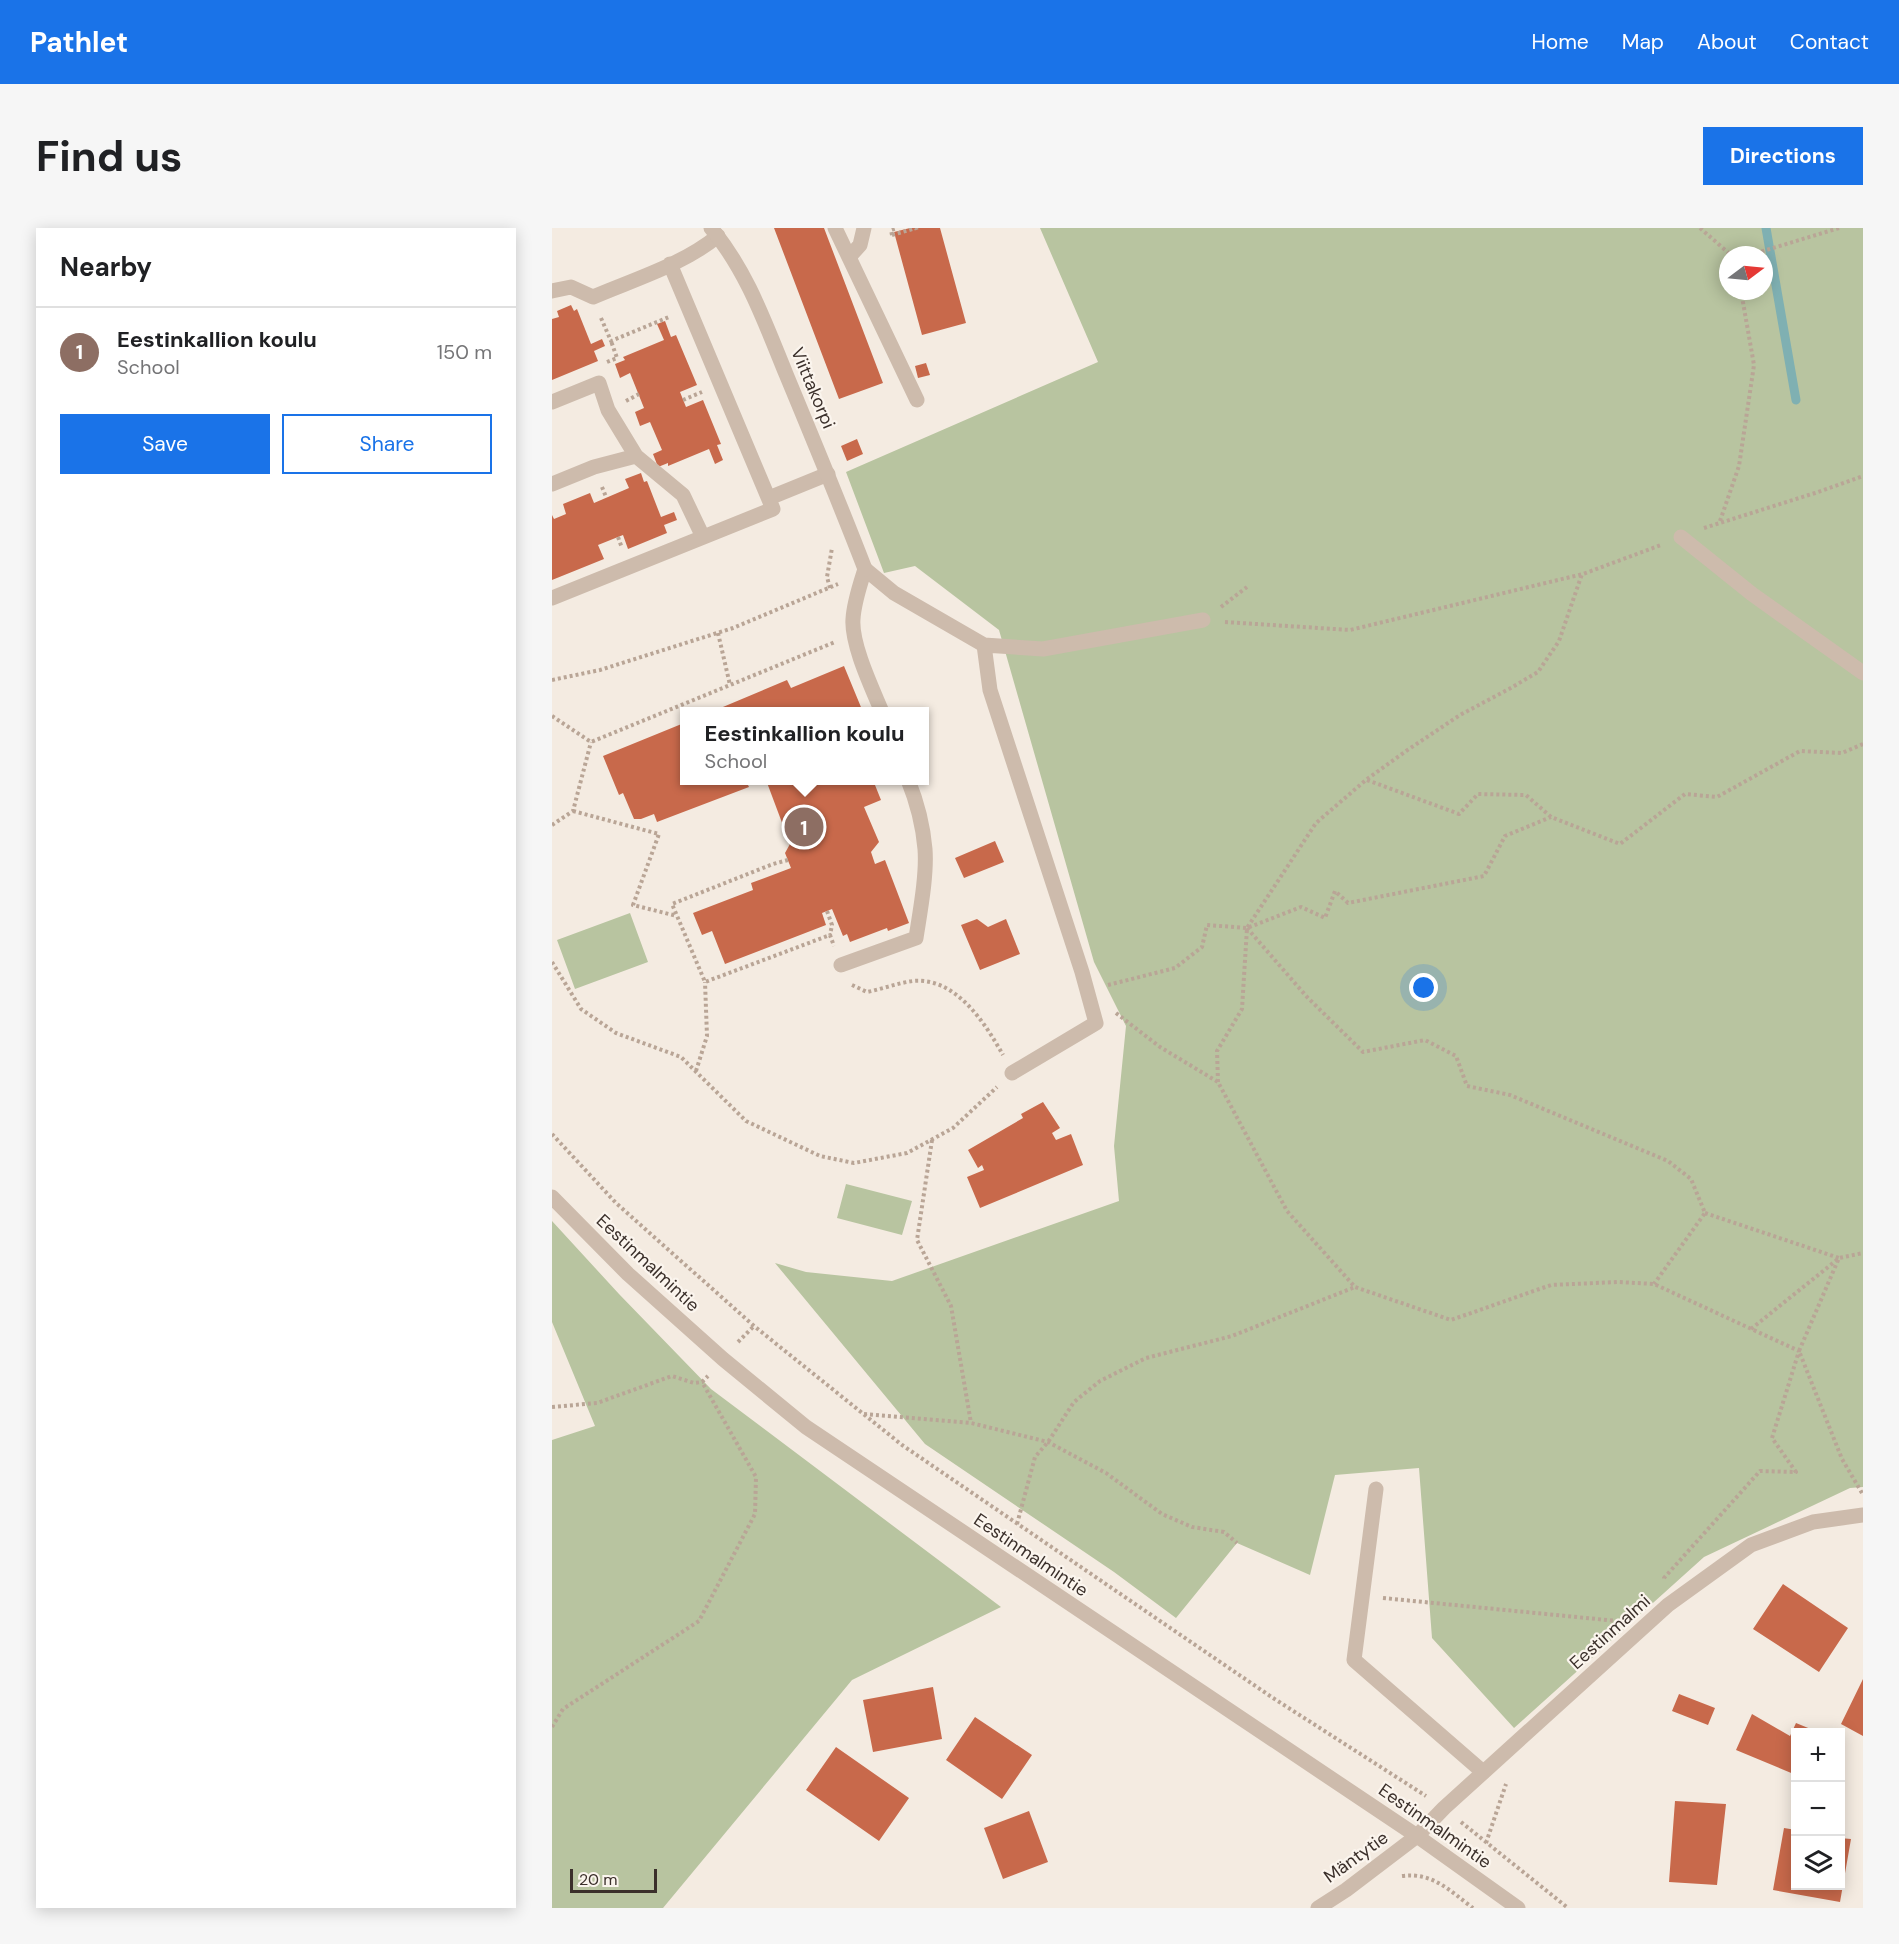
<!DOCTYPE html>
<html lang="en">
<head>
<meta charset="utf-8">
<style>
	:root { --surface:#fff; --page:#f6f6f6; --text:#202124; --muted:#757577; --line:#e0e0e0; --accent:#1a73e8 }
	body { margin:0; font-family:"DM Sans",sans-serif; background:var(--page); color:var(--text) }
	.controls { position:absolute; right:18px; bottom:18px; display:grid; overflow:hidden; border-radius:0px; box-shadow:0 3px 15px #0003 }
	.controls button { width:54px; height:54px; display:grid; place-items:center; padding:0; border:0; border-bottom:2px solid var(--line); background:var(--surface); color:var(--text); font:30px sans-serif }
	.compass { position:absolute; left:1167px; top:18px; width:54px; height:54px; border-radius:50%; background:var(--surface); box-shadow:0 3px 15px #0003; rotate:74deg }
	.scale { position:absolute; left:18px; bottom:15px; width:87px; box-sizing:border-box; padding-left:6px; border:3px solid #3b302b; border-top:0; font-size:16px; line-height:21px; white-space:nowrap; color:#3b302b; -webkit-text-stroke:4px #fbf5ee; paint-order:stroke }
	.you { position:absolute; left:872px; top:760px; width:21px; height:21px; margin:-15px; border:4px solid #fff; border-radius:50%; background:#1a73e8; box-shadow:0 0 0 9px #1a73e833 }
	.badge { display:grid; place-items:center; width:39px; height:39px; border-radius:50%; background:var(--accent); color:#fff; font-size:20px; font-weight:700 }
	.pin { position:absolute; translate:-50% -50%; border:3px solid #fff; box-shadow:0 2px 6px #0006 }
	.popup { position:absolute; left:128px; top:479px; width:249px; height:78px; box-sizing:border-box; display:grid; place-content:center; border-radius:0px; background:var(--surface); filter:drop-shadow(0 2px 4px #0005); font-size:20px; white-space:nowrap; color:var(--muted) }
	.popup b { font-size:22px; color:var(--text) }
	.popup::after { content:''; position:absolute; left:50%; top:100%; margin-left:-12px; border:12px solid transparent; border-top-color:var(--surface) }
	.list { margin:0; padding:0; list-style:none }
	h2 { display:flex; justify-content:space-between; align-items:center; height:78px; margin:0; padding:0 24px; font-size:26px }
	h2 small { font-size:20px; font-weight:400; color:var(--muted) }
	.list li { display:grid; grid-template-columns:39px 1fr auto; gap:18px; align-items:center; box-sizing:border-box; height:90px; padding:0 24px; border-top:2px solid var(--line) }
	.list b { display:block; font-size:22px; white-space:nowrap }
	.list p { margin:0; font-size:20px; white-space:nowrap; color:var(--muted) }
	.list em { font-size:20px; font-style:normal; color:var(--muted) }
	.actions { display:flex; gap:12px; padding:18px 24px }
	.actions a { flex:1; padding:14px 0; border:2px solid var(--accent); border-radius:0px; text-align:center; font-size:21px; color:var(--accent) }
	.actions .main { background:var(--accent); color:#fff }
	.icon { flex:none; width:33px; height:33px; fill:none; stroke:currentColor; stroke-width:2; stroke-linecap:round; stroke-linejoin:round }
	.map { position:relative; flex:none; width:1311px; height:1680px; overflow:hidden; border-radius:0px }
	header { display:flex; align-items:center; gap:36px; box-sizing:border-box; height:84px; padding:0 30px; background:var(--accent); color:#fff }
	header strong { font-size:28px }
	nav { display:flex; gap:33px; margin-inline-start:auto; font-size:21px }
	.intro { display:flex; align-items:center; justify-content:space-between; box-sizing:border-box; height:144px; padding:0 36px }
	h1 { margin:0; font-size:42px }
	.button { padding:15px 27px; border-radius:0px; background:var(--accent); color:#fff; font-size:21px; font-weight:700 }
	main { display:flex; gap:36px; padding:0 36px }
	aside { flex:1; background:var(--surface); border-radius:0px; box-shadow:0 3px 15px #0003 }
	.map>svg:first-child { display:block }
	.green { fill:#b8c4a0; fill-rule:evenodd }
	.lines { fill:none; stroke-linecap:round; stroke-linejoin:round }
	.stream { stroke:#7fb0b2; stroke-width:9 }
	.building { fill:#c8694b }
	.path { stroke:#b9a596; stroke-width:4; stroke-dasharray:3 3; stroke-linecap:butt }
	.service { stroke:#cdbbac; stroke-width:15 }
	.minor { stroke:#cdbbac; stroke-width:15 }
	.tertiary { stroke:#cdbbac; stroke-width:15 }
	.labels { text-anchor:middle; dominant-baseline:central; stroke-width:4.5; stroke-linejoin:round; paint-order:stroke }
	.street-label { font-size:18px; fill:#3b302b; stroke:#fbf5ee }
</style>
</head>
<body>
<header>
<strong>Pathlet</strong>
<nav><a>Home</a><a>Map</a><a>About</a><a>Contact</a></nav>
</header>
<div class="intro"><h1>Find us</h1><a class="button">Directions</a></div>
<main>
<aside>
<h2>Nearby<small></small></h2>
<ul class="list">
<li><span class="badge" style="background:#8d6e63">1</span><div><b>Eestinkallion koulu</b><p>School</p></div><em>150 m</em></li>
</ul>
<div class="actions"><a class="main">Save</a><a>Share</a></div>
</aside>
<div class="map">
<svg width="1311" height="1680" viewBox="0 0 1311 1680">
	<rect width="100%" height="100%" fill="#f4ebe1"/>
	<!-- green -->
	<path class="green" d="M488 0H1311V1259L1298 1260 1152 1329 962 1500 880 1410 867 1240 783 1247 758 1347 685 1315 624 1390 562 1344 373 1216 223 1035 254 1044 340 1053 567 973 562 918 574 798 542 734 447 402 363 338 332 345 294 244 546 134ZM1176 27H1212V63H1176Z
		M78 685 96 734 23 761 5 712Z
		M294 956 360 973 350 1007 285 990Z
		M0 993 67 1066 159 1161 449 1379 300 1452 111 1680H0V1212L43 1198 0 1094Z"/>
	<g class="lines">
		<!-- stream -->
		<path class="stream" d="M1214 0 1244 172"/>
	</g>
	<!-- building -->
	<path class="building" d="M222 0H272L331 155 287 171Z
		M358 0H388L414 95 370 107 342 4Z
		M19 77 22 83 25 81 39 116 50 111 53 118 42 123 46 133 0 152V91L7 89 5 83Z
		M113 93 119 109 124 107 145 157 128 164 134 179 151 172 169 216 165 217 171 232 163 236 157 221 116 238V235L106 239 101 226 110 222 98 194 88 198 83 184 92 180 78 145 68 150 63 136 73 132 71 129 112 112 105 96Z
		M374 135 378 147 366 150 363 138Z
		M305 211 311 226 295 233 289 218Z
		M89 245 92 254 95 253 109 289 122 284 125 292 112 297 115 305 76 321 71 307 46 317 52 331 0 352V287L2 291 14 286 11 276 38 265 42 275 77 260 73 251Z
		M292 438 311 484H159L235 452 239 460Z
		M132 495V552H200L195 555 197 559 105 594 102 586 89 591H82L71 565 67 567 51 528Z
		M214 552H321L329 572 312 579 327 614 319 624 323 636 333 632 357 695 336 703 335 700 298 714 295 706 291 708 280 681 270 685 274 697 173 736 160 703 150 707 141 685 201 662 199 655 239 640 233 625 238 616Z
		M443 613 452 634 412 650 403 630Z
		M425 691 436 699 454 691 468 726 428 742 409 697Z
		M491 874 508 900 500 905 504 912 519 906 531 937 428 980 415 949 432 942 430 937 426 940 416 922 471 890 469 886Z
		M1231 1356 1296 1400 1267 1444 1201 1401Z
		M1311 1451V1508L1289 1496Z
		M381 1459 390 1511 321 1524 311 1472Z
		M1127 1466 1163 1480 1156 1497 1120 1483Z
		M1200 1486 1238 1508 1244 1495 1266 1504H1244V1547L1184 1522Z
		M423 1489 480 1527 450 1571 394 1532Z
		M284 1519 357 1570 327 1613 254 1562Z
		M1123 1573 1174 1576 1165 1657 1117 1654Z
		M477 1583 496 1634 451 1651 432 1600Z
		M1232 1600 1244 1602V1658H1288V1610L1299 1611 1288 1674 1221 1662Z"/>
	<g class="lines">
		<!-- path -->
		<path class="path" d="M1148 0 1179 27
			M340 7 364 0 365 3
			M340 7 339 2 345 0
			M1198 27 1287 0
			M49 90 59 113 117 89
			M55 134 65 130 59 113
			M131 172 150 164
			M74 173 87 166
			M50 259 54 269
			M1168 293 1187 238 1202 137 1189 63
			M1152 300 1263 265 1311 248
			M66 309 70 320
			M278 360 275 349 280 320
			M669 379 695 359
			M673 394 798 402 1031 346 1109 317
			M166 405 178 457
			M0 452 48 442 181 400 286 356
			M0 488 39 514 283 414
			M815 552 907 586 926 566 974 567 999 589 1068 616 1133 566 1165 569 1248 523 1290 525 1311 516
			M21 583 107 606 81 677 125 688
			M0 597 21 583 39 514
			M236 632 221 636 120 676 153 754 278 707 282 718
			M275 683 280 697 278 707
			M695 700 755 769 811 824 873 812 904 828 915 858 958 867 1116 933 1139 951 1153 985 1102 1056
			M0 734 29 781 64 805 129 829 194 893 268 928 302 935 355 925 401 900 445 859
			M300 757 315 764C330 761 346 755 361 753 404 749 433 795 451 827
			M556 757 623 740 650 719 655 697 695 700 749 679 773 690 783 663 796 675 932 648 953 608 999 589
			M564 785 608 819 666 854 735 983 803 1059 899 1092 999 1057 1066 1054 1102 1056 1247 1123 1220 1210 1244 1244 1208 1243 1112 1350V1352
			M144 843 155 808 153 754
			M666 854 665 823 690 781 695 700 764 595 815 551 854 523 908 487 957 461 986 444 1007 413 1030 346
			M0 906 64 975 202 1098 350 1217 721 1470 874 1568
			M380 912 365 1012 399 1078 419 1195
			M1153 985 1287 1030
			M1199 1101 1286 1031
			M186 1114 202 1098
			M0 1179 45 1175 120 1148 142 1155 150 1154 156 1148
			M312 1186 419 1195 496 1214 554 1245 610 1286 640 1299 672 1304 685 1315
			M1310 1265 1290 1231 1247 1123 1287 1030 1311 1025
			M465 1296 483 1229 496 1214 522 1174 548 1153 594 1130 680 1108 803 1059
			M831 1370 1065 1393
			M0 1499 11 1481 147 1393 203 1286 204 1249 150 1154
			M909 1594 1016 1680
			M934 1615 954 1556
			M850 1648C881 1644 898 1663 921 1680"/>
		<!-- service -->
		<path class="service" d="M283 0 365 172
			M298 28 308 17 312 0
			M0 63 19 59 41 69C83 51 130 37 166 8
			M0 174 47 155 56 182 84 228 131 267 151 309
			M0 256 42 239 84 228
			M217 270 276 246
			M1129 309 1200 366 1311 445
			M0 370 221 281 118 36
			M432 417 438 462 530 744 544 795 460 845
			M330 484C320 460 299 416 301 391 302 374 308 357 313 341L342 365 432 417 491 421 651 392
			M289 737 364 710C368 684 375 647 373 621 371 598 365 574 356 552
			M824 1261 802 1432 931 1544"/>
		<!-- minor -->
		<path class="minor" d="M159 0C195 43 213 95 234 146 261 211 288 276 313 341
			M766 1680 794 1662 865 1608 892 1580 1116 1377 1199 1317 1261 1294 1311 1287"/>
		<!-- tertiary -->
		<path class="tertiary" d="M0 969 76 1046 171 1131 254 1199 865 1608 966 1680"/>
	</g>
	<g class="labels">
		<!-- street labels -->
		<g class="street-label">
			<text transform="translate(261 160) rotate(67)">Viittakorpi</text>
			<text transform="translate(96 1035) rotate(43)">Eestinmalmintie</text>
			<text transform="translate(479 1327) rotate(34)">Eestinmalmintie</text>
			<text transform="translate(1058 1404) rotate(-42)">Eestinmalmi</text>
			<text transform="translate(883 1598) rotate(35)">Eestinmalmintie</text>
			<text transform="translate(804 1629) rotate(-36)">Mäntytie</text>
		</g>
	</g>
</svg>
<div class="controls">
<button>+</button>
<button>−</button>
<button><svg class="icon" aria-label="layers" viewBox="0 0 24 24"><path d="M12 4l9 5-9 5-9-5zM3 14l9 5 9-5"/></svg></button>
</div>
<svg class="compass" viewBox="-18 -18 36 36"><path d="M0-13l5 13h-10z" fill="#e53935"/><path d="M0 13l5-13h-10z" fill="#757577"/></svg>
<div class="scale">20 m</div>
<div class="you"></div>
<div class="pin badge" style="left:252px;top:599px;background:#8d6e63">1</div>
<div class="popup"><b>Eestinkallion koulu</b>School</div>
</div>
</main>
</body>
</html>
